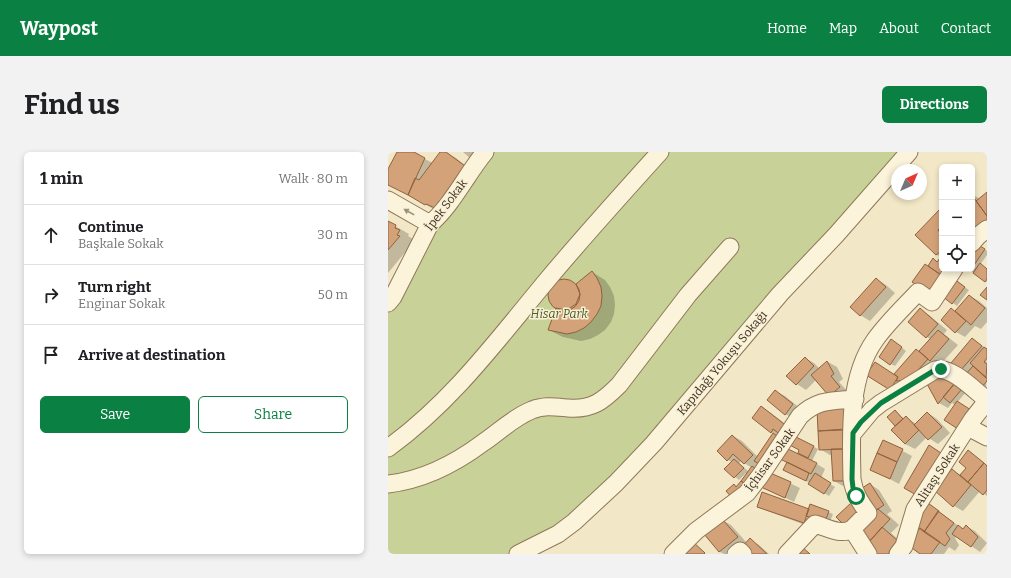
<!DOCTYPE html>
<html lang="en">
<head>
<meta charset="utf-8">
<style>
	:root { --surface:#fff; --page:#f2f2f2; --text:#202124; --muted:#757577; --line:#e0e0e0; --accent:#0b8043 }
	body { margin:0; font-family:Bitter,serif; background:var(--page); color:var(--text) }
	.controls { position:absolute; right:12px; top:12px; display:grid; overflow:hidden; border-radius:6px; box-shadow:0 2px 6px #0003 }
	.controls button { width:36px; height:36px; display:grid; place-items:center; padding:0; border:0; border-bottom:1px solid var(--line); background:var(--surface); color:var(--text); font:20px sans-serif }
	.compass { position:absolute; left:503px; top:12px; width:36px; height:36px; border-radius:50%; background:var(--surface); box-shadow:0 2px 6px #0003; rotate:44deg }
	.stop { position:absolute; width:12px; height:12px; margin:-9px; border:3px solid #0b8043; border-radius:50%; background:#fff }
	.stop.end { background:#0b8043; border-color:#fff; box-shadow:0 1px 4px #0008 }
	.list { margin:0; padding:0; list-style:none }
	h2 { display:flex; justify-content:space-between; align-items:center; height:52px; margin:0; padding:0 16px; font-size:17px }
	h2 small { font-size:13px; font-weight:400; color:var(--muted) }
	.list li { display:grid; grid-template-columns:26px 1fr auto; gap:12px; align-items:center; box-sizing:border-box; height:60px; padding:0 16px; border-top:1px solid var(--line) }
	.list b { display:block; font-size:15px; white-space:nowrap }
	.list p { margin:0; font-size:13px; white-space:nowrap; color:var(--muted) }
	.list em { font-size:13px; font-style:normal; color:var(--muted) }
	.actions { display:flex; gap:8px; padding:12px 16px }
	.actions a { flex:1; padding:9px 0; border:1px solid var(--accent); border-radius:6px; text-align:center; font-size:14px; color:var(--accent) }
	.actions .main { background:var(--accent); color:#fff }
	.icon { flex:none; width:22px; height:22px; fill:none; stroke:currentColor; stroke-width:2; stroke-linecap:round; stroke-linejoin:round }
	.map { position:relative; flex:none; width:599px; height:402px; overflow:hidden; border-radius:6px }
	header { display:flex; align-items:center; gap:24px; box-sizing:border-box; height:56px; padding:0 20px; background:var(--accent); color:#fff }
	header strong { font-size:19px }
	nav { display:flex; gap:22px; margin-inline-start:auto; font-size:14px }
	.intro { display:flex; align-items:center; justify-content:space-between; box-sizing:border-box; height:96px; padding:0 24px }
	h1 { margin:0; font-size:28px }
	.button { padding:10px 18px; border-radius:6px; background:var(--accent); color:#fff; font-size:14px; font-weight:700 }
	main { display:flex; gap:24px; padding:0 24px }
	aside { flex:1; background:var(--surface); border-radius:6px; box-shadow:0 2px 6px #0003 }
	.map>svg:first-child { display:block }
	.green { fill:#c8d198 }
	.shadow { fill:#0003; fill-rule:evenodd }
	.building { fill:#d3a279; stroke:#90623d }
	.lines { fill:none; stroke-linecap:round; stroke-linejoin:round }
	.street-casing { stroke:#8f785a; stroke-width:19 }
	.street { stroke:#fbf3da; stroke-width:17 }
	.oneway { fill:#9c917c }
	.route { stroke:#0b8043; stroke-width:5 }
	.labels { text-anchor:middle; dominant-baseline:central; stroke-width:3; stroke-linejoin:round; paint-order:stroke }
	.street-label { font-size:12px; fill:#3e2f1f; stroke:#f8f0d6 }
	.park-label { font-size:12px; font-style:italic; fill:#4b5c24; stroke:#f8f0d6 }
</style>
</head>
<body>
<header>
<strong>Waypost</strong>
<nav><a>Home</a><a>Map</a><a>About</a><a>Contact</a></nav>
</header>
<div class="intro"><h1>Find us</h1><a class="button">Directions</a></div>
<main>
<aside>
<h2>1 min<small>Walk · 80 m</small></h2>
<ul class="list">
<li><svg class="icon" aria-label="ahead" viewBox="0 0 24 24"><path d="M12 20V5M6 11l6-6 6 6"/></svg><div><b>Continue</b><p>Başkale Sokak</p></div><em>30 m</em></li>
<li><svg class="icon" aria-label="right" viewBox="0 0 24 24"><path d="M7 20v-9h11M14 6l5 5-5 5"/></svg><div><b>Turn right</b><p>Enginar Sokak</p></div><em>50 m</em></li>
<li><svg class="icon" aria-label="arrive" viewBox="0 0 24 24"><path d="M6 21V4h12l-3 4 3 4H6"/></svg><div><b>Arrive at destination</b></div></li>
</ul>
<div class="actions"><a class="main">Save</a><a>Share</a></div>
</aside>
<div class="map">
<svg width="599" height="402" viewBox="0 0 599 402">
	<rect width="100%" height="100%" fill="#f2e7c6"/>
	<!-- green -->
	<path class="green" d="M97 0H521L228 331 130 402H0V151Z"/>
	<!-- shadow -->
	<path class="shadow" d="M11 0H22L45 11 53 0H58L68 6 90 23 87 28 88 29 67 57 51 60 0 32V20Z
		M75 0H89L83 7Z
		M584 42 592 47 599 42 584 79Z
		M554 57V117H574L566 128 581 138 569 154 565 151 540 115 545 108 550 110 554 105 549 103 529 83Z
		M0 70 21 82 20 84 25 87 22 91 24 92 0 121Z
		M594 95 599 99V103L592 113 599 117V130L580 117H584V101Z
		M204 120 217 128 222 135 226 144 227 153 226 162 223 170 217 178 210 183 202 187 193 189 175 185 161 178 174 158 163 150 162 147V140L167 131 174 128H181L188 133Z
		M488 127 498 133 507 141 482 169 472 163Z
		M582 144 591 149 599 156V170L593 177 587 174 577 185 568 180 554 168 564 158 568 160Z
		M532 157 541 163 559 178 556 182 570 193 552 213 502 237 507 223 528 198 532 200 543 188 521 170Z
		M585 187 599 197 598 238 573 218Z
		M508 191 518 199 507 214 503 212Z
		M417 206 426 211 432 217 440 210 449 215 455 227 451 230 461 241 451 249 428 228 418 238 409 232 400 224Z
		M553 225 578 240 567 253 564 251 560 256 551 251Z
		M387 239 397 244 414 258 407 267 397 262Z
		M374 255 383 261 409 281 406 285 430 297 424 309 437 317 433 326 447 335 441 344 421 332 422 331 401 320 400 310 392 306 371 311 366 317 350 349 346 334 349 335 360 322 358 321 351 328 338 317 344 310 340 308 345 284 354 289 370 305 387 282 383 280ZM402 292 412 298 415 303 414 304 399 297ZM353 309 364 316 361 320 351 311Z
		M455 257 465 262 466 334H455L446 329 444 303H442L432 297 430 258Z
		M507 259 516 267 518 265 528 272 540 261 549 267 562 281 550 292 539 285 527 297 517 292 509 274 508 273Z
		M496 289 524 304 511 332 483 317Z
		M581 300 599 313V344L592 339 575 359 566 354 564 318 573 323 580 315Z
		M381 321 412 336 406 350 375 335Z
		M482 332 491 338 504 359 499 362 511 373 503 381 520 396 514 402H488Z
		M371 354 440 360 445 362 441 372 425 376 380 359Z
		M549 358 576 378 578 374 587 379 599 391 592 400 569 384 567 386 571 393 567 399 561 395 556 402H534Z
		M334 368 343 373 359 391 362 388 371 393 381 402H336L332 400 317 382Z"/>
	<!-- building -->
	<path class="building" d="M9 0H26L37 6 20 43 0 33V17Z
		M52 0H58L77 14 53 50 51 49 47 56 38 52 37 53 20 43 27 26 31 28Z
		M599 40V64L588 49Z
		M584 43 599 64V71L584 78Z
		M553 56 554 74 550 78 554 83V98L548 103 527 83Z
		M0 69 8 73 7 76 12 78 9 83 12 84 0 98Z
		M589 92 597 97 584 116V99Z
		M554 103V117H561L556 125 540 114 545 106 549 110Z
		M592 111 599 117V127L597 130 585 121Z
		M537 112 556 125 543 143 524 130Z
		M204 119 209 126 213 135 214 144 213 154 209 162 203 170 196 176 188 180 179 182 160 178 168 156 179 158 188 152 192 142 188 132Z
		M488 126 498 135 472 164 462 155Z
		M566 127 577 135 564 152 554 144Z
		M160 143a16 16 0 1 1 32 0a16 16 0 1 1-32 0Z
		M599 135V148L592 143Z
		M581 143 597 156 583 173 567 159Z
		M532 156 550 172 538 186 520 170Z
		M563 156 578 169 567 181 553 168Z
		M550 178 561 187 542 209 531 199Z
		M584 186 594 194 572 219 563 211Z
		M503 187 514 195 502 213 491 205Z
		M596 195 599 197V206L596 210 599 212 598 226 582 211Z
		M528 197 540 207 521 228 508 229 510 225 506 222Z
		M417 205 426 214 408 233 398 224Z
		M439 209 446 222 443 224 452 235 441 244 423 223Z
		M487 210 510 225 502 238 478 223Z
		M585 214 599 226V229L593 236 576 224Z
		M553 224 567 231 550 252 539 232Z
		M567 231 574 237 562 251 555 245Z
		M387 238 405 252 397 263 379 248Z
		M569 249 583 258 570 277 556 268Z
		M373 254 400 275 394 284 385 277 383 281 364 266Z
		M456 256 457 277 430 279 429 257Z
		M507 258 515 267 507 274 499 265Z
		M539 260 554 275 540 288 526 273Z
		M518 264 531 278 517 292 503 278Z
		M455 278V297L431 298 430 279Z
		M385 281 393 287 374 314 366 309Z
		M344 283 365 303 356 312 345 302 339 309 329 299Z
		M404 283 426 294 420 306 410 301 411 298 400 292Z
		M495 288 515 297 509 310 489 301Z
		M541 293 553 301 530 344 516 336Z
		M398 296 429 311 423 322 392 307Z
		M443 297H455L457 329H445Z
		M580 298 596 311 580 330 572 323 578 316 571 310Z
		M489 301 509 310 502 327 482 318Z
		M346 307 356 316 346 326 336 317Z
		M399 310 421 321 418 329 395 318Z
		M596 311 599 314V338L595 343 580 330Z
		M364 314 372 320 361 335 353 329Z
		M564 317 583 333 565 355 546 338Z
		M380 320 403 330 397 346 373 335Z
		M427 321 443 331 436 342 420 332Z
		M353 329 360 334 345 347 338 339 346 332 348 335Z
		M482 331 496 353 485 360 471 338Z
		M374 340 421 357 416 371 369 355Z
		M464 350 475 361 459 376 448 365Z
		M540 351 551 359 536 380 529 374 532 362Z
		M422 352 441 359 437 370 418 364Z
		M490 357 502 367 480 391 470 376 485 360Z
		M550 359 566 371 558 381 562 387 557 394 536 380Z
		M334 367 350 385 331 400 316 382Z
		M570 373 575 377 578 373 590 385 583 395 564 382Z
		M494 375 511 390 500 402H487L480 391Z
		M532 376 552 390 543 402H532L520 393Z
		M362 386 379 402H361L354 395Z
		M304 389 317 401 316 402H298L295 399Z
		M413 394 422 402H406Z"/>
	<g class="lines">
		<!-- street casing -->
		<g class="street-casing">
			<path id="street" d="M0 48 42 72
				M584 91 590 84 599 77
				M0 151 5 145 42 72C65 52 78 23 97 0
				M580 275 599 285
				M465 281 484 258 493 251 547 218C564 214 586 238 599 248
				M0 296C64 250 110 187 160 127 196 84 234 42 272 0
				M0 332C36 328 68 311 96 290 112 279 126 265 144 258 156 253 168 255 180 256 204 258 215 249 231 233L300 143 342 95
				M130 402 170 382 186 370 228 331 266 291 392 142 448 83 521 0
				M285 402 308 379 359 341 372 324 412 264C430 247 444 249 467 247
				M348 402 352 399 355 402
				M399 402 427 372C438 375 453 384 464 377
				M480 402 464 377 480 361C472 350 466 341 464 327 463 282 460 226 487 188 500 170 516 155 530 140L544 150 566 117
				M510 402 516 394 527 357 584 268 599 249"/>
		</g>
		<!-- street -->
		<use href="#street" class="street"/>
	</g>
	<!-- one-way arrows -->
	<defs><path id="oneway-solid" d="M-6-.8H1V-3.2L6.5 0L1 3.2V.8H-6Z"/></defs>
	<use class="oneway" href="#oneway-solid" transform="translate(21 60) rotate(-151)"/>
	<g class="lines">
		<!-- route -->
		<path class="route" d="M468 344 465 336 464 327 465 281 473 270 493 251 547 218 553 217"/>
	</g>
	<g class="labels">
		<!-- street labels -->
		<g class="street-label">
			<text transform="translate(58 53) rotate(-53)">İpek Sokak</text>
			<text transform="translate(334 211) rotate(-50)">Kapıdağı Yokuşu Sokağı</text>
			<text transform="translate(382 308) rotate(-54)">İçhisar Sokak</text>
			<text transform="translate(549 323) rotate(-57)">Alitaşı Sokak</text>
		</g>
		<!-- park labels -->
		<g class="park-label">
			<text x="171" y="162">Hisar Park</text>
		</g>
	</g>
</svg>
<div class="controls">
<button>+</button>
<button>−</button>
<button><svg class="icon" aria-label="locate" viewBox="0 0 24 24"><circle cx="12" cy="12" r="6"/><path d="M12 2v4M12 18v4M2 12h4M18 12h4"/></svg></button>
</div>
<svg class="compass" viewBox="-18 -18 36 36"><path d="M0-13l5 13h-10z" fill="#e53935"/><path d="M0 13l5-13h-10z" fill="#757577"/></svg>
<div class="stop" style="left:468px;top:344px"></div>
<div class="stop end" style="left:553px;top:217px"></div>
</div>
</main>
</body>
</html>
